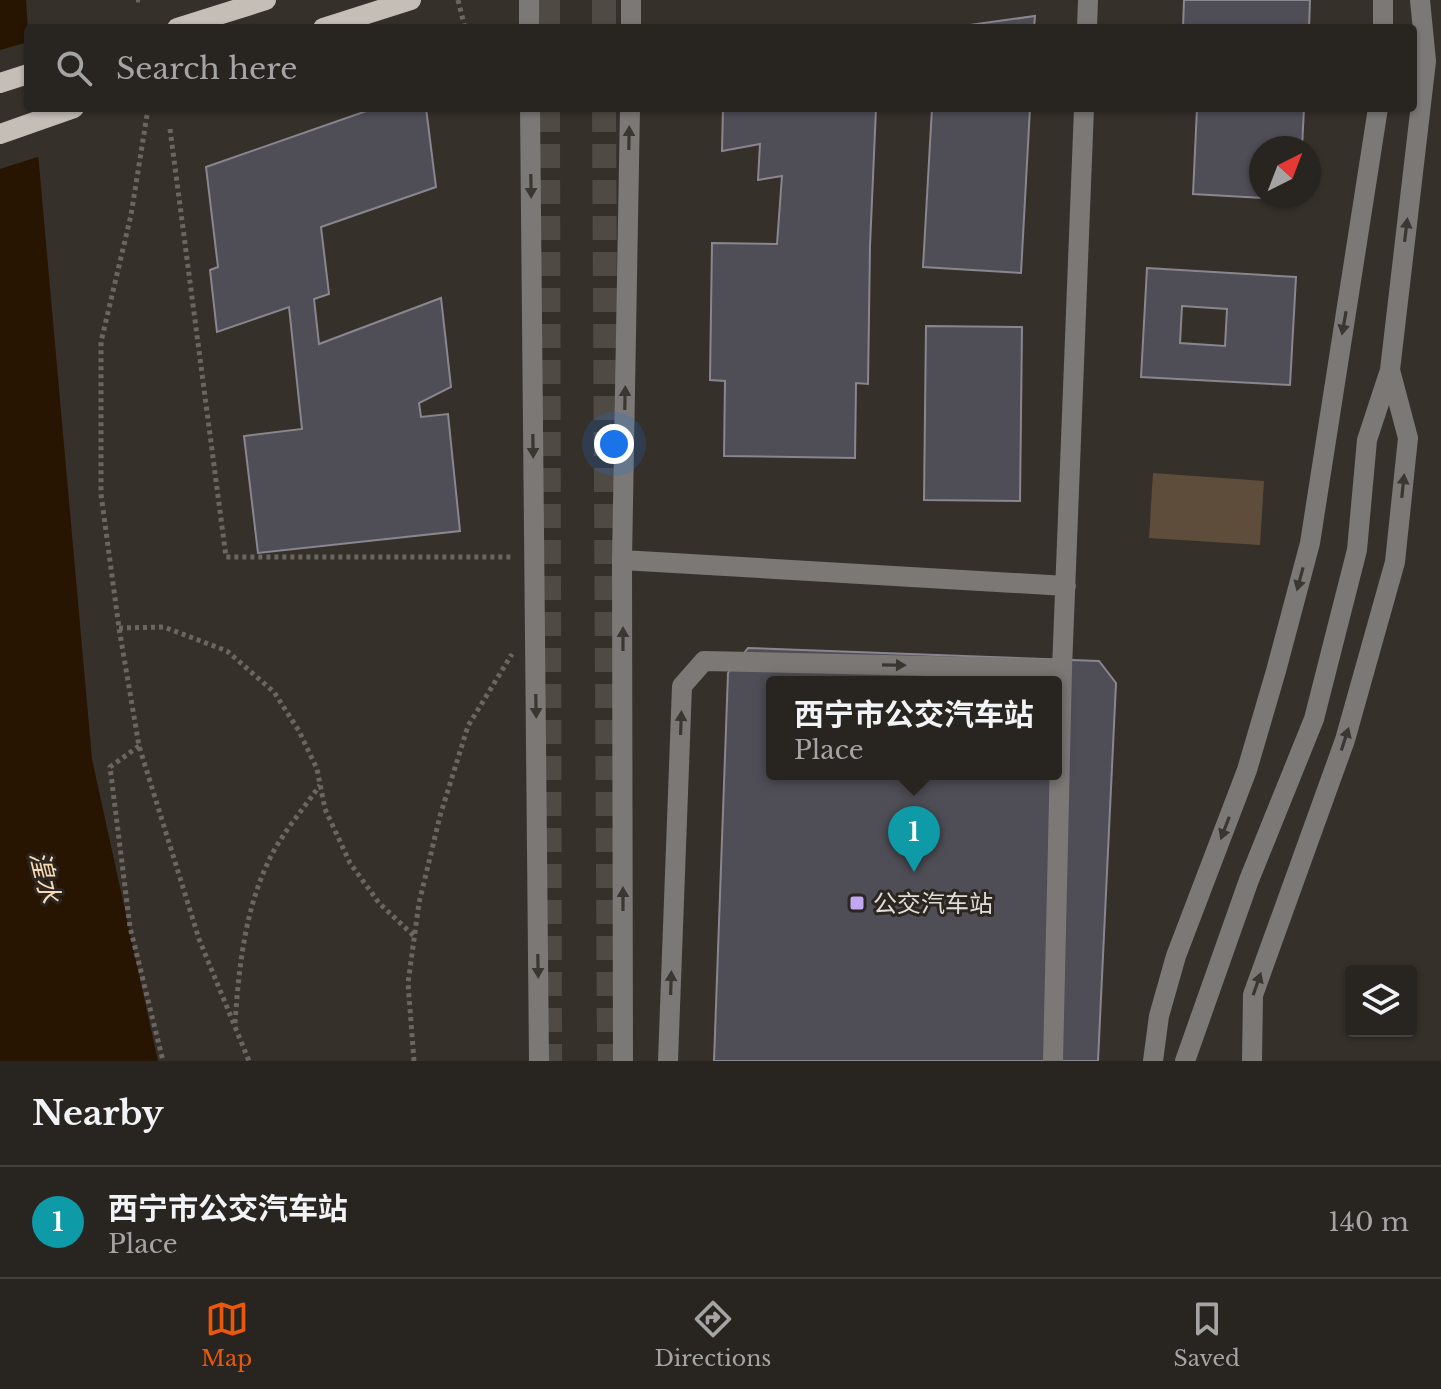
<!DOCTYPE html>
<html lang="en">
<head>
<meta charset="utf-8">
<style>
	:root { --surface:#282420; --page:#34302d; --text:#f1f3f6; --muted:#a5a4a5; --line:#44413e; --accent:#ea580c }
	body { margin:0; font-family:"Libre Baskerville","Noto Sans SC",serif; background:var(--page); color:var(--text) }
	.controls { position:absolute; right:24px; bottom:24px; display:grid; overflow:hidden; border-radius:8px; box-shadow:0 2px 6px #0004 }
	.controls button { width:72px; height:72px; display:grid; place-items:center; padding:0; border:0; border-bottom:2px solid var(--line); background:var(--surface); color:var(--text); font:40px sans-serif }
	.compass { position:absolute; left:1249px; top:136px; width:72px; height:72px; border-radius:50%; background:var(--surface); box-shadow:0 2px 6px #0004; rotate:42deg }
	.you { position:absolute; left:614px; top:444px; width:28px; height:28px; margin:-20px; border:6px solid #fff; border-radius:50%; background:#1a73e8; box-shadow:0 0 0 12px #1a73e833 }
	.badge { display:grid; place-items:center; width:52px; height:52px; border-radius:50%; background:var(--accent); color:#fff; font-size:26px; font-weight:700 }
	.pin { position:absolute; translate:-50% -66px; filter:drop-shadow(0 2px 4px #0008) }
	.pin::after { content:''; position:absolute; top:42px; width:28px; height:24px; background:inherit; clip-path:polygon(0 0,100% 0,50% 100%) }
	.popup { position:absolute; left:766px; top:676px; width:296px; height:104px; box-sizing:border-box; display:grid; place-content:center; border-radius:8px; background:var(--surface); filter:drop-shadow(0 2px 6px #0005); font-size:26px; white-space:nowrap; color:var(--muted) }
	.popup b { font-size:30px; color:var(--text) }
	.popup::after { content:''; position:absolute; left:50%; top:100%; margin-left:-16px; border:16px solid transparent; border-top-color:var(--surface) }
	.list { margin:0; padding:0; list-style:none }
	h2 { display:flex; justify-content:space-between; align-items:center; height:104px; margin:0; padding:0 32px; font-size:34px }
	h2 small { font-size:26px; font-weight:400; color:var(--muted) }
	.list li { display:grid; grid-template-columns:52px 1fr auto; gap:24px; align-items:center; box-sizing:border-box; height:112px; padding:0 32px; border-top:2px solid var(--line) }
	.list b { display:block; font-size:30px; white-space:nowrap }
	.list p { margin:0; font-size:26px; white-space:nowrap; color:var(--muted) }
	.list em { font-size:26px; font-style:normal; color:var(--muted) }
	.icon { flex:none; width:44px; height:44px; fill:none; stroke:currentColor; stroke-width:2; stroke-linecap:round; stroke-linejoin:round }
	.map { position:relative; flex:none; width:1441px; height:1061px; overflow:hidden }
	.search { position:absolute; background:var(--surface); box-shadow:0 2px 6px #0004; left:24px; right:24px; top:24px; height:88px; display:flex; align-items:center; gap:20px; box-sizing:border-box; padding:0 28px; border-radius:8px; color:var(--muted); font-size:30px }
	.sheet { height:216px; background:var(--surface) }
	nav { display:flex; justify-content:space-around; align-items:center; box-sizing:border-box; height:112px; border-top:2px solid var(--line); background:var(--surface); font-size:22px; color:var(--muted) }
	nav a { display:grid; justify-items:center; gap:4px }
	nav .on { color:var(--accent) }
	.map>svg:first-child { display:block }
	.green { fill:#5e4d3b }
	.water { fill:#271501 }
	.pier { fill:#36302a }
	.building { fill:#4f4d55; stroke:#89868f; stroke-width:2; fill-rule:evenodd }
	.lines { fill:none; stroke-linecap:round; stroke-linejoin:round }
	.highway-tunnel { stroke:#504a44; stroke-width:24; stroke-dasharray:24 12; stroke-linecap:butt }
	.path { stroke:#6b6660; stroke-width:5; stroke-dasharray:4 4; stroke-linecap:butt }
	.minor { stroke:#7b7875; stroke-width:20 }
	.major { stroke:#c5beb7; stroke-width:20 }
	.oneway { fill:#3c3631 }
	.poi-dot { fill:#c3a7f2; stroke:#2c2620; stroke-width:3 }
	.labels { text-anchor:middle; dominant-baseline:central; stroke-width:6; stroke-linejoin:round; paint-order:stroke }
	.poi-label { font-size:24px; fill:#e0dcd8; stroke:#2c2620; text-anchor:start }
	.water-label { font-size:26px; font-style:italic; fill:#f9d8b3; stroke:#2c2620 }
</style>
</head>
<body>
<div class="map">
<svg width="1441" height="1061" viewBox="0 0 1441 1061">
	<rect width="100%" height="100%" fill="#36302a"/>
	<!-- green -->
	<path class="green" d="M1153 473 1264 481 1260 545 1149 538Z"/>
	<!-- water -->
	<path class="water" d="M0 0H26L28 31V108H34L92 759 158 1061H0Z"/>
	<!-- pier -->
	<path class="pier" d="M28 42V108H38L41 156 0 169V50Z"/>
	<!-- building -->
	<path class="building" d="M1184 0H1310L1309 28H1183Z
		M1035 16 1034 28H948Z
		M375 108H426L436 187 321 227 329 294 314 299 319 344 441 298 451 387 419 403 421 417 448 414 460 531 258 553 244 436 302 429 289 307 217 332 210 270 218 267 206 167Z
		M723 108H876L870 246 868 384 856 383 855 458 724 456 725 381 710 380 712 243 777 244 782 176 758 180 760 144 722 151Z
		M932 108H1030L1021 273 923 267Z
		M1197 108H1304L1302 148H1261V196H1300V200L1193 194Z
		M1147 268 1296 277 1290 385 1141 377ZM1182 306 1227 309 1225 346 1180 343Z
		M926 326 1022 327 1020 501 924 500Z
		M748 648 1099 661 1116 683 1098 1061H714L728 673ZM772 682H1056V774H772Z"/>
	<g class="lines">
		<!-- highway-tunnel -->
		<path class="highway-tunnel" d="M548 0V28
			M604 0V28
			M548 108 550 1061
			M604 108 609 1061"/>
		<!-- path -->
		<path class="path" d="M136 0H142
			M458 0 465 28
			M147 115 131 215 101 342V494L119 628 139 746 199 939 249 1061
			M170 129 226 557H513
			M119 628 164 627 227 651 274 692 299 731 317 769 325 809 350 863 379 903 414 936
			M139 746 110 767 130 927 163 1061
			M235 1023C239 966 245 908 271 856 284 831 304 808 320 785
			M414 1061 408 983 419 903 440 816 468 726 512 654"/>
		<!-- minor -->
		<path class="minor" d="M529 0V28
			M631 28V0
			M1087 28 1088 0
			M1383 28V0
			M530 108 539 1061
			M622 560 1066 586
			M623 1061 622 560 630 108
			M668 1061 682 686 704 661 1062 669
			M1053 1061 1062 669 1084 108
			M1153 1061 1159 1016 1176 956 1247 770 1276 671 1310 543 1378 108
			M1185 1061 1249 880 1314 719 1357 550 1367 440 1390 370
			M1252 1061 1253 995 1345 740 1395 562 1408 438 1390 370 1426 61 1420 0"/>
		<!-- major -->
		<path class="major" d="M177 28 266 0
			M323 28 411 0
			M0 83 28 74
			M0 134 74 108"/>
	</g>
	<!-- one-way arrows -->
	<defs><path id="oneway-solid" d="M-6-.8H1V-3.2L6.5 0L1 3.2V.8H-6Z" transform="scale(2)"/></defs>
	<g class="oneway">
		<use href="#oneway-solid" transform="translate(629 138) rotate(-89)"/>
		<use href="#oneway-solid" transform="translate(531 186) rotate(89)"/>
		<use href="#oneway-solid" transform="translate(1406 230) rotate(-83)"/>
		<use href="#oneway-solid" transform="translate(1344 323) rotate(100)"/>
		<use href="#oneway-solid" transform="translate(625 398) rotate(-89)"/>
		<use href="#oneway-solid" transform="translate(533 446) rotate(89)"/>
		<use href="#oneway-solid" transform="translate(1403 486) rotate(-84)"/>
		<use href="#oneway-solid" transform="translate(1300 579) rotate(105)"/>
		<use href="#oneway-solid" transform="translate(623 639) rotate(-90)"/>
		<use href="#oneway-solid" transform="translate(894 665) rotate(1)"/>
		<use href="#oneway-solid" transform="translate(536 706) rotate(89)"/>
		<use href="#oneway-solid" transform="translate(681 723) rotate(-88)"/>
		<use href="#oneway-solid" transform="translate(1345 739) rotate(-72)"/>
		<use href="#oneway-solid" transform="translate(1225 828) rotate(111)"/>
		<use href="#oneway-solid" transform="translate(623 899) rotate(-90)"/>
		<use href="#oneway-solid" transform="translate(538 966) rotate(89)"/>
		<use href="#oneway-solid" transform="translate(671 983) rotate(-88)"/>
		<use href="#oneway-solid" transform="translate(1257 984) rotate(-71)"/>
	</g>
	<!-- markers -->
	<rect class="poi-dot" x="849" y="895" width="16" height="16" rx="4"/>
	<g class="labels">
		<!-- poi labels -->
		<g class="poi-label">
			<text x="873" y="903">公交汽车站</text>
		</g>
		<!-- water labels -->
		<g class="water-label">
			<text transform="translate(45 877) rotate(76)">湟水</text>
		</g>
	</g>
</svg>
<div class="controls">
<button><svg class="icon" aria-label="layers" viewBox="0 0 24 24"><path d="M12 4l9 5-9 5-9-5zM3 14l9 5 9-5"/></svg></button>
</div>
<svg class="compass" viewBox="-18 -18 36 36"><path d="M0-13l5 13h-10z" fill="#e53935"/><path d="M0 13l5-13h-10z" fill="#a5a4a5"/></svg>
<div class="you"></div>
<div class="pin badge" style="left:914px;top:872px;background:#0f9aa8">1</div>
<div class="popup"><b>西宁市公交汽车站</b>Place</div>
<div class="search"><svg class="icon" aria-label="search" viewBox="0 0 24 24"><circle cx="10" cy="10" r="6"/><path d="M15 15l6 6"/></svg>Search here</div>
</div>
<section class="sheet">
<h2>Nearby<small></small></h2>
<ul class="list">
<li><span class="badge" style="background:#0f9aa8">1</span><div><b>西宁市公交汽车站</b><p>Place</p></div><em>140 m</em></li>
</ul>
</section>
<nav>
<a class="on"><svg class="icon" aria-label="map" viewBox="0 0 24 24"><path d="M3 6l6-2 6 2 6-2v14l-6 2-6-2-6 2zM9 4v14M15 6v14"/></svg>Map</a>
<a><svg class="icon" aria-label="directions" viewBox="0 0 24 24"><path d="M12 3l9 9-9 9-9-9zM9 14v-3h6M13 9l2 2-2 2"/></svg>Directions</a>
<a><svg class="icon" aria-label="saved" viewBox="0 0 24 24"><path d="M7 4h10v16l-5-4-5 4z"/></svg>Saved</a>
</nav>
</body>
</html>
